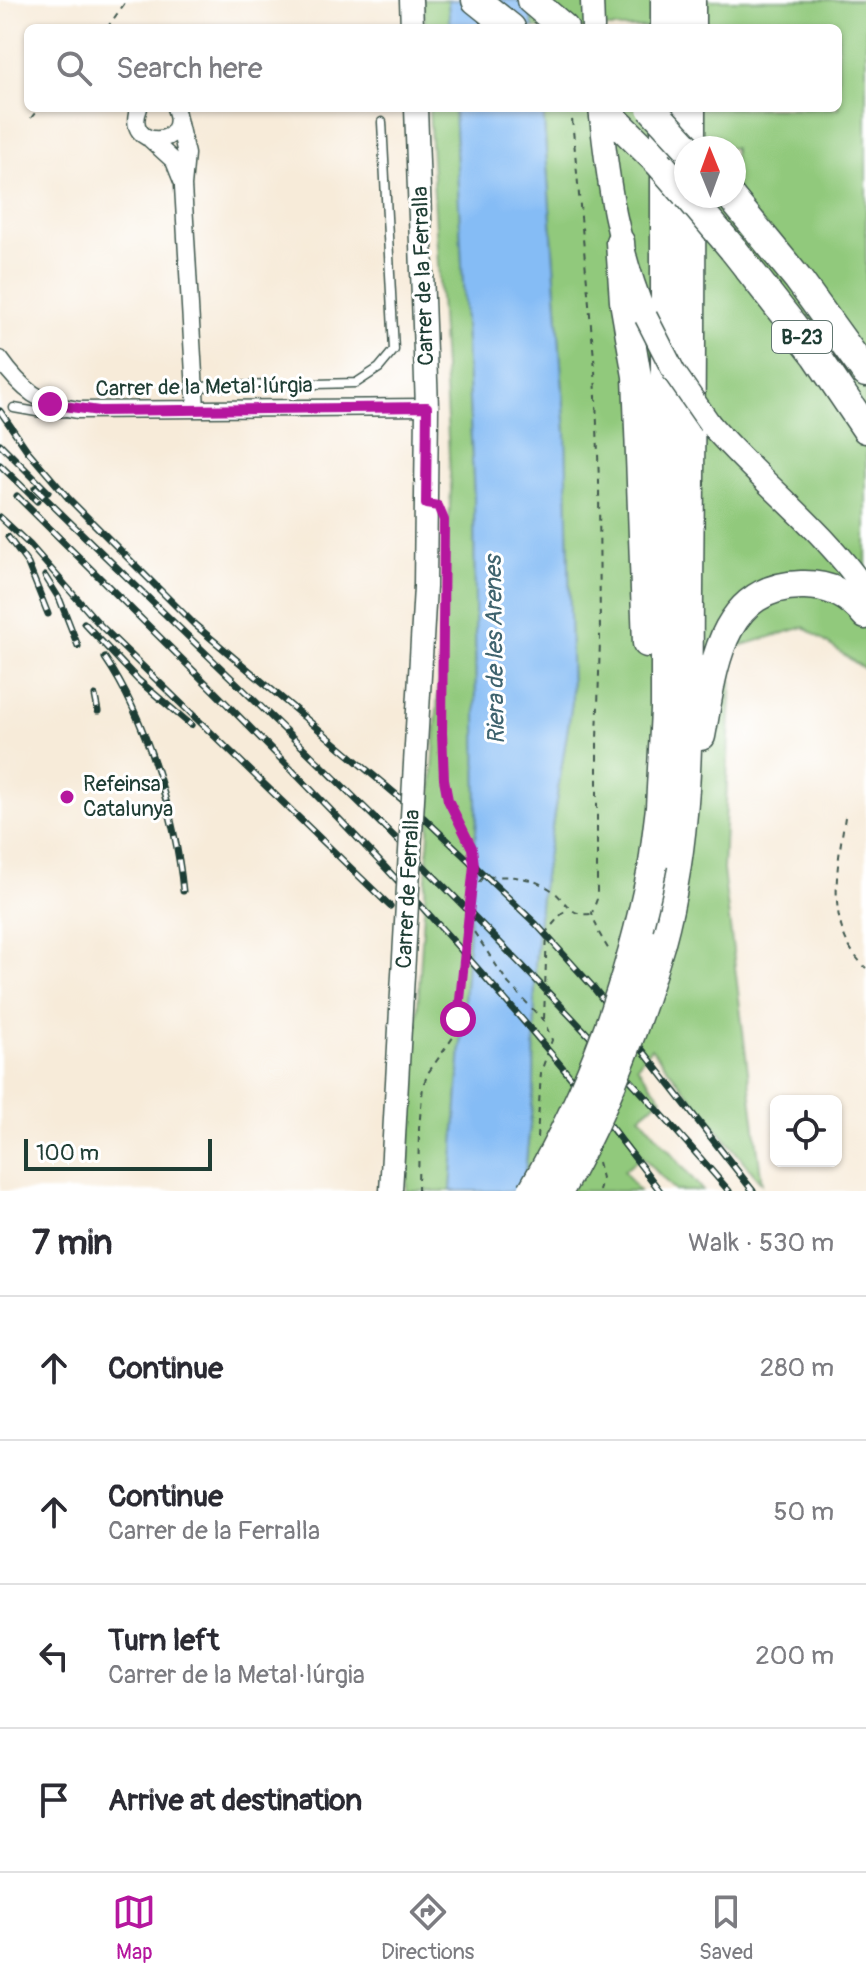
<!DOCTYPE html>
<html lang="en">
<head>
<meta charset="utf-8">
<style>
	:root { --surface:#fff; --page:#f7f7f7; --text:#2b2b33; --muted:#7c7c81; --line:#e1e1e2; --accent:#b5179e }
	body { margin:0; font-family:Pangolin,sans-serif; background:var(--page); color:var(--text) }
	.controls { position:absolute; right:24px; bottom:24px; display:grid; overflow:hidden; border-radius:12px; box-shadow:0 2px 6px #0004 }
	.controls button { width:72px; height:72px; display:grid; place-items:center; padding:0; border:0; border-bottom:2px solid var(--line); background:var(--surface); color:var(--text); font:40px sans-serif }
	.compass { position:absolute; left:674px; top:136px; width:72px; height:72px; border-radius:50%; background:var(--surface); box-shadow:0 2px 6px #0004; rotate:359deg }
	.scale { position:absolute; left:24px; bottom:20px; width:188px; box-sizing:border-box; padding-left:8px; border:4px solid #1f3d34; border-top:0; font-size:22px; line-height:28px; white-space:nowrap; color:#1f3d34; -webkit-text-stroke:6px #fff; paint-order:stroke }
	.stop { position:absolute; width:24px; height:24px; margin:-18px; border:6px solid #b5179e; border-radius:50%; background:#fff }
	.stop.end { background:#b5179e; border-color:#fff; box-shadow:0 2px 8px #0008 }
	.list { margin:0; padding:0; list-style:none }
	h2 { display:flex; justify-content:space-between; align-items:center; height:104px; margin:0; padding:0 32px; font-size:34px }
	h2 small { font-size:26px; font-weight:400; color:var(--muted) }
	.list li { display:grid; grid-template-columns:52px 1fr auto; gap:24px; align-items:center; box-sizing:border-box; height:144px; padding:0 32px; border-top:2px solid var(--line) }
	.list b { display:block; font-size:30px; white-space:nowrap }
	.list p { margin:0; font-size:26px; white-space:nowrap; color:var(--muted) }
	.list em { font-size:26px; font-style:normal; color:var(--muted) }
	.icon { flex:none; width:44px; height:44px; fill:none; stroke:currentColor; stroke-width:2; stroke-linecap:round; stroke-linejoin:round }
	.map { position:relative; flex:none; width:866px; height:1191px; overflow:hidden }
	.search { position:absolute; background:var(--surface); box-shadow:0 2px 6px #0004; left:24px; right:24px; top:24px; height:88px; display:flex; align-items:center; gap:20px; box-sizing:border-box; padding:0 28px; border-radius:12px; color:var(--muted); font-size:30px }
	.sheet { height:680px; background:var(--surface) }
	nav { display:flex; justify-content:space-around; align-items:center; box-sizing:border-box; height:112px; border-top:2px solid var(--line); background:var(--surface); font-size:22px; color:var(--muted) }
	nav a { display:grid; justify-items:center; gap:4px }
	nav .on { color:var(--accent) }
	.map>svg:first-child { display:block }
	.green { fill:#91c97c; stroke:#588358; stroke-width:2; fill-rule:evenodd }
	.water { fill:#85bcf5; stroke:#527c94; stroke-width:2 }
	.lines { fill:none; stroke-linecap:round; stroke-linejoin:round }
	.lane-casing { stroke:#3f574d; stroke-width:11 }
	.street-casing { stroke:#3f574d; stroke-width:19 }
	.secondary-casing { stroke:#3f574d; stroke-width:25 }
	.highway-casing { stroke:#3f574d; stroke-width:31 }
	.path { stroke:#3f574d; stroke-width:2; stroke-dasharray:6 6; stroke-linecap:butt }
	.lane { stroke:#fff; stroke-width:8 }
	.street { stroke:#fff; stroke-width:16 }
	.secondary { stroke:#fff; stroke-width:22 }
	.highway { stroke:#fff; stroke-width:28 }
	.rail-casing { stroke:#1f3d34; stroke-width:7 }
	.rail { stroke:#fff; stroke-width:4; stroke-dasharray:12; stroke-linecap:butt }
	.secondary-bridge-casing { stroke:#3f574d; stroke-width:25; stroke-linecap:butt }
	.highway-bridge-casing { stroke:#3f574d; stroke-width:31; stroke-linecap:butt }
	.secondary-bridge { stroke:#fff; stroke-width:22 }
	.highway-bridge { stroke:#fff; stroke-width:28 }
	.route { stroke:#b5179e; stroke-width:10 }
	.poi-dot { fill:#b5179e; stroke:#fff; stroke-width:3 }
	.labels { text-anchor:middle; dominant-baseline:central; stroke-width:6; stroke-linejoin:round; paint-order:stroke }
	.shield { fill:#fff; stroke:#627771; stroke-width:2 }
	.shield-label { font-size:20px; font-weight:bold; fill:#1f3d34 }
	.street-label { font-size:22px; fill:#1f3d34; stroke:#fff }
	.poi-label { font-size:22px; fill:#1f3d34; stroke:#fff; text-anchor:start }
	.water-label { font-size:24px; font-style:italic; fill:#3e636e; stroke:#fff }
</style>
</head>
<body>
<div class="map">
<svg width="866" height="1191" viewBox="0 0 866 1191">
	<rect width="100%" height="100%" fill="#fff"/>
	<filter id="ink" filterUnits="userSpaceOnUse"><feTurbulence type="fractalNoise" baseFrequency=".0125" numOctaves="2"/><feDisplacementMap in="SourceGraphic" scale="16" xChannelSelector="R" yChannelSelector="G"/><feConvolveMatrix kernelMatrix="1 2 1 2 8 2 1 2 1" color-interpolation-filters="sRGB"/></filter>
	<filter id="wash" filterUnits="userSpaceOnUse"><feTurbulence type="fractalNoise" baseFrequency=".006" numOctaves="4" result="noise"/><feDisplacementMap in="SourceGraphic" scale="32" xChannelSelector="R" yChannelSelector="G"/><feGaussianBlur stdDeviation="1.8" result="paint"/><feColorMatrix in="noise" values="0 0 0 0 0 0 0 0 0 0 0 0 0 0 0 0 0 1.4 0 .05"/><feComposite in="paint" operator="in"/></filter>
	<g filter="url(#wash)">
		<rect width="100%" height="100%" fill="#f7ebd9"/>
		<!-- green -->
		<path class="green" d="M423 0H448L450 28H425Z
			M529 0H866V670L804 627 733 648 723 870 762 1184 651 1048 637 1066 662 1098 640 1116 703 1191H675L642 1156 624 1171 639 1191H523L534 1086 535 963 541 895 572 702 566 434 543 108H838V28H533ZM686 148H734V196H686Z
			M429 108H454L474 498 477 817 451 1191H406L451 490Z"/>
		<!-- water -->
		<path class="water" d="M448 0H529L533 28H450Z
			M454 108H543L566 434 572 702 541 895 535 963 534 1086 523 1191H451L477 817 474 498Z"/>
	</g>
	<g filter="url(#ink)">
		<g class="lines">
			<!-- lane casing -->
			<g class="lane-casing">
				<path id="lane" d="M195 387 356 383 379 368 394 350 382 122
					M14 408 48 414 66 412"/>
			</g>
			<!-- street casing -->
			<g class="street-casing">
				<path id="street" d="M139 108C122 150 192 149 175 108
					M178 119 186 154 183 186 196 409
					M150 139 174 161 182 181
					M0 359C21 389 41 405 78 410L427 407"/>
			</g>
			<!-- secondary casing -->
			<g class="secondary-casing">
				<path id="secondary" d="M411 0 412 28
					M592 0 593 28
					M416 108 427 407 425 587
					M600 108C608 183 617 247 646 317
					M710 424C760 482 823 528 866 591
					M391 1191 400 1028"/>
			</g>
			<!-- highway casing -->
			<g class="highway-casing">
				<path id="highway" d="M476 0 511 28
					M531 0 564 28
					M665 0V28
					M691 28V0
					M603 108 659 163
					M691 108V148
					M730 196 798 279 866 373
					M620 242 624 301 637 376 647 643
					M733 249 816 355 866 429
					M701 736C713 673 718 587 801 585 827 584 849 594 866 615
					M653 864 660 808 665 710V108
					M661 942C692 828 688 708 689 591 690 459 692 328 691 196"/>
			</g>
			<!-- path -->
			<path class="path" d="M107 28 127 0
				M571 108 595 369 599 482 600 640 597 740V899L592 913 599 933 610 952
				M31 118 39 108
				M444 525 442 754 448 800 472 848 473 889
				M845 817C837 868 824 928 866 968
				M544 1019 547 931 566 909
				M537 1138 541 1072 552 1040 544 1021 508 983 468 923 473 890 483 877C508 876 528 875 550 889 566 899 568 917 591 914
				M598 1162 602 1178 599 1191
				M418 1191 419 1128 423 1086 428 1073 454 1036 468 923"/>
			<!-- lane -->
			<use href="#lane" class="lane"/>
			<!-- street -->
			<use href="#street" class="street"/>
			<!-- secondary -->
			<use href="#secondary" class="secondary"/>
			<!-- highway -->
			<use href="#highway" class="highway"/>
			<!-- rail casing -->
			<g class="rail-casing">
				<path id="rail" d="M0 411 27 450 69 499 194 624 425 819 536 924 593 987 753 1191
					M0 444 48 492
					M0 465 37 501
					M35 488C270 718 514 941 729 1191
					M17 496C241 718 471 938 660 1191
					M0 517 30 545 101 626 390 906
					M8 537 28 564 48 614
					M45 576 60 600 78 646
					M84 623 138 680 191 725
					M105 658C146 718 176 818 183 891
					M95 696 98 711"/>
			</g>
			<!-- rail -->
			<use href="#rail" class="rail"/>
			<!-- secondary-bridge casing -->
			<g class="secondary-bridge-casing">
				<path id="secondary-bridge" d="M646 317 674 372 710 424
					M400 1028 425 587"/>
			</g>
			<!-- highway-bridge casing -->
			<g class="highway-bridge-casing">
				<path id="highway-bridge" d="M651 108 688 148
					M659 163 686 194
					M688 196 733 249
					M532 1191C593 1085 629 984 653 864
					M559 1191C604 1113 636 1028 661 942"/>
			</g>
			<!-- secondary-bridge -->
			<use href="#secondary-bridge" class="secondary-bridge"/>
			<!-- highway-bridge -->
			<use href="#highway-bridge" class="highway-bridge"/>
		</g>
	</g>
	<g class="lines" filter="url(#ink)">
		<!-- route -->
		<path class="route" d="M50 404 99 411 427 407 426 504 438 506 444 520 442 733 444 779 448 800 472 848 474 865 458 1019"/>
	</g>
	<!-- markers -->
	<circle class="poi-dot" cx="67" cy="797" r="8"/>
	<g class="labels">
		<!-- shield labels -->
		<rect class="shield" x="772" y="321" width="60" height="32" rx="6"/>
		<g class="shield-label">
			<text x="802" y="337">B-23</text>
		</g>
		<!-- street labels -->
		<g class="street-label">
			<text transform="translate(423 276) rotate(-92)">Carrer de la Ferralla</text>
			<text transform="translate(204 387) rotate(-1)">Carrer de la Metal·lúrgia</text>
			<text transform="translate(408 889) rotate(-87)">Carrer de Ferralla</text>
		</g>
		<!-- poi labels -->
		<g class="poi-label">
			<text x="83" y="784">Refeinsa<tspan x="83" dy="25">Catalunya</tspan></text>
		</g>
		<!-- water labels -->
		<g class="water-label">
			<text transform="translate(495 650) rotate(-91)">Riera de les Arenes</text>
		</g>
	</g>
</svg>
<div class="controls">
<button><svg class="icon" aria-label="locate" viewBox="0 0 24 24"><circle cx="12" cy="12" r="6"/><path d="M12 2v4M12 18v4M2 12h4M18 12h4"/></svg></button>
</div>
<svg class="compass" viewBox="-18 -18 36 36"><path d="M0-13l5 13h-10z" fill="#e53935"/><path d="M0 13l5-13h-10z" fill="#7c7c81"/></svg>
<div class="scale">100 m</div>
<div class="stop" style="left:458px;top:1019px"></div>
<div class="stop end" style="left:50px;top:404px"></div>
<div class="search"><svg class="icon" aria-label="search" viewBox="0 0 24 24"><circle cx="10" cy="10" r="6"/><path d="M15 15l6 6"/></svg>Search here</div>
</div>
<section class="sheet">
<h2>7 min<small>Walk · 530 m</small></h2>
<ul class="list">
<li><svg class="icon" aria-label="ahead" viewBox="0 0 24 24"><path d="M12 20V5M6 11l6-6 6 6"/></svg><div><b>Continue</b></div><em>280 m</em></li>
<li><svg class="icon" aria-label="ahead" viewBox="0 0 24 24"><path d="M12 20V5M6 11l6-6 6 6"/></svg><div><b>Continue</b><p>Carrer de la Ferralla</p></div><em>50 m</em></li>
<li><svg class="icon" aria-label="left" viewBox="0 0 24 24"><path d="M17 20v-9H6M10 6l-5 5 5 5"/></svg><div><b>Turn left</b><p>Carrer de la Metal·lúrgia</p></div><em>200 m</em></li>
<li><svg class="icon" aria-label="arrive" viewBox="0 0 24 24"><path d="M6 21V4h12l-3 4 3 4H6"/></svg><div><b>Arrive at destination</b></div></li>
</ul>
</section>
<nav>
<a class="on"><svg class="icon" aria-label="map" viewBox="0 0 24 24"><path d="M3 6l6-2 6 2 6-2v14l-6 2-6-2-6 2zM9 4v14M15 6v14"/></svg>Map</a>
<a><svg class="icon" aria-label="directions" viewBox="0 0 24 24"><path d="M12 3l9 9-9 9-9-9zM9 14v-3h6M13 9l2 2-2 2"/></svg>Directions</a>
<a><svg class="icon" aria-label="saved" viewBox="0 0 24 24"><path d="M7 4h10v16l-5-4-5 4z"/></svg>Saved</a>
</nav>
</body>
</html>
